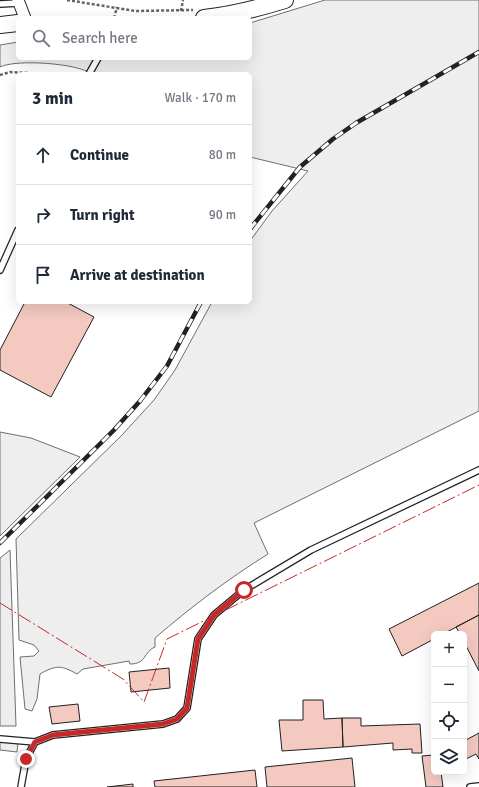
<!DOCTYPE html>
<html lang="en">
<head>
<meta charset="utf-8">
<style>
	:root { --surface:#fff; --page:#f6f6f7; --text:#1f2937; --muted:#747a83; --line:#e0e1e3 }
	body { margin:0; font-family:Signika,sans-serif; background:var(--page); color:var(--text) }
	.controls { position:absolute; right:12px; bottom:12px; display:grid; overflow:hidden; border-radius:6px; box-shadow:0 4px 16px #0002 }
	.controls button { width:36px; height:36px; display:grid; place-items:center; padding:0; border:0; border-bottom:1px solid var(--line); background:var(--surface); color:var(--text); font:20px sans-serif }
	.stop { position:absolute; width:12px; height:12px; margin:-9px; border:3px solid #c62828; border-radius:50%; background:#fff }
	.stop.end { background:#c62828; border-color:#fff; box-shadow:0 1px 4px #0008 }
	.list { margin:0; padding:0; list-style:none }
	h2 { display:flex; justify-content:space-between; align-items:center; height:52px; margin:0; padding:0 16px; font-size:17px }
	h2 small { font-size:13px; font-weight:400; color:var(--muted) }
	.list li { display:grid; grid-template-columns:26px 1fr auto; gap:12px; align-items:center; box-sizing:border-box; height:60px; padding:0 16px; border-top:1px solid var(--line) }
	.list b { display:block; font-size:15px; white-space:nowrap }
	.list em { font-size:13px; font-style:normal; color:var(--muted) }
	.icon { flex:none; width:22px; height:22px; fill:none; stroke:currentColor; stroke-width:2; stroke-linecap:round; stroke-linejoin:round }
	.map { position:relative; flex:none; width:479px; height:787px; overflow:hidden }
	.search { position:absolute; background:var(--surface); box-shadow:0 4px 16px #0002; left:16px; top:16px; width:236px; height:44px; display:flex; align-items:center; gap:10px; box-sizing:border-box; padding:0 14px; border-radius:6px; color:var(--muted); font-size:15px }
	.panel { position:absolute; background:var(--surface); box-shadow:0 4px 16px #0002; left:16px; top:72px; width:236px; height:232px; border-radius:6px }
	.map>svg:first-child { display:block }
	.green { fill:#eee; stroke:#6f6f6f }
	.parking { fill:#ededed; stroke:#6f6f6f }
	.building { fill:#f3c9c0; stroke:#222 }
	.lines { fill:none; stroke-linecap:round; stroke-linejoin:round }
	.service-casing { stroke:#222; stroke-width:8 }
	.minor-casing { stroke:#222; stroke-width:13 }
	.secondary-casing { stroke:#222; stroke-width:18 }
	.path { stroke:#646464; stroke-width:2.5; stroke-dasharray:3 2; stroke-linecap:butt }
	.service { stroke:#fff; stroke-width:5.5 }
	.minor { stroke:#fff; stroke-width:11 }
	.secondary { stroke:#fff; stroke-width:16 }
	.rail-casing { stroke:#222; stroke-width:4.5 }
	.rail { stroke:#fff; stroke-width:3; stroke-dasharray:9; stroke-linecap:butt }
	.power { stroke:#c62828; stroke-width:1; stroke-dasharray:14 3 2 3; stroke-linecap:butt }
	.route { stroke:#c62828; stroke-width:5 }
</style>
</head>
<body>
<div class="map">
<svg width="479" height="787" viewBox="0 0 479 787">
	<rect width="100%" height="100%" fill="#fff"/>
	<!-- green -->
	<path class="green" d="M325 0H479V411L254 523 268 554C228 579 191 607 155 638V647C143 652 147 664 130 664L129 661 83 669 77 674C61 665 56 665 40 674L37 699 32 711 25 709 20 657 34 656 39 651 34 645 19 640 16 539 122 435 154 400 175 370 212 302H250V241L272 211 308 171 250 157V74H92C77 63 16 59 0 67V45L18 42V58H250V23Z
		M0 432 31 438 80 457 0 536Z
		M10 550 16 726H0V558Z"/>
	<!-- parking -->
	<path class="parking" d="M0 741 18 742 17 752 0 750Z"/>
	<!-- building -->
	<path class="building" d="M25 302H66L94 317 51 397 0 370V350Z
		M479 583V615L443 634H434V639L402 656 389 629Z
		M479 615V671L464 642V634H460L456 627Z
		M169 668 170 688 131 692 129 672Z
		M303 700H323L324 719 342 718 343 747 282 751 279 720H303Z
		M78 704 80 721 52 724 49 707Z
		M342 718H361V726L420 724 422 753H412V749L393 750V743L343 747Z
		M479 733V759L476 754 464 760V741Z
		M434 755V772H441L443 787H426L422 756Z
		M352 758 355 787H267L265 767Z
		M255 770 257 787H155L154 781Z
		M133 784V787H107Z"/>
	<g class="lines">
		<!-- service casing -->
		<g class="service-casing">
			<path id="service" d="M0 4 19 3
				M89 74 98 58
				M0 270 18 230
				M0 739 35 742
				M21 787 26 759 35 742 53 735 163 724 177 719 187 708 198 639 214 615 244 590 311 550 479 470
				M470 787 479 786"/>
		</g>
		<!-- minor casing -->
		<g class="minor-casing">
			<path id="minor" d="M18 0 25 18"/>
		</g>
		<!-- secondary casing -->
		<g class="secondary-casing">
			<path id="secondary" d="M204 18C232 15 259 8 285 0
				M0 25 18 23"/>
		</g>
		<!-- path -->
		<path class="path" d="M67 0 135 11 193 10
			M181 11 183 0
			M114 18 117 7
			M0 75 10 72 44 74"/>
		<!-- service -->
		<use href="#service" class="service"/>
		<!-- minor -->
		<use href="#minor" class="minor"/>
		<!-- secondary -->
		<use href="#secondary" class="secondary"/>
		<!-- rail casing -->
		<g class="rail-casing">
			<path id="rail" d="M250 229 300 167 333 139 356 123 479 52
				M0 543 114 430 140 401 167 366 201 302"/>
		</g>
		<!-- rail -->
		<use href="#rail" class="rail"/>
		<!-- power -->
		<path class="power" d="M0 603 123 679 144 702 167 639 479 485"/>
	</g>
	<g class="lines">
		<!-- route -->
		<path class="route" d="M26 759 35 742 53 735 163 724 177 719 187 708 198 639 214 615 244 590"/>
	</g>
</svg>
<div class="controls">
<button>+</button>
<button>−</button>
<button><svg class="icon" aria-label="locate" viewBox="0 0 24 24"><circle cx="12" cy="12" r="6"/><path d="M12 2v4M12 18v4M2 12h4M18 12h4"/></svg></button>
<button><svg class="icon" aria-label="layers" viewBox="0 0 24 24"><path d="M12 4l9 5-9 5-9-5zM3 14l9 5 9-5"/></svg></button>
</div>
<div class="stop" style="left:244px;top:590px"></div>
<div class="stop end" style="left:26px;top:759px"></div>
<div class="search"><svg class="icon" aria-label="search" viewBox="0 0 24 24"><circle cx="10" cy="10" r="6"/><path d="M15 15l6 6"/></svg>Search here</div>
<section class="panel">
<h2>3 min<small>Walk · 170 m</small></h2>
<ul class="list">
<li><svg class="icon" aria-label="ahead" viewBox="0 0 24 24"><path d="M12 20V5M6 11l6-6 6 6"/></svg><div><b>Continue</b></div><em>80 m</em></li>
<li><svg class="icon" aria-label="right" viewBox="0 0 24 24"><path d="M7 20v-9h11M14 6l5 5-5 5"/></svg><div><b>Turn right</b></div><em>90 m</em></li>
<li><svg class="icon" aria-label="arrive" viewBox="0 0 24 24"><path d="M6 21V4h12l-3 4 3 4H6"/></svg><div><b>Arrive at destination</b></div></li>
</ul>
</section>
</div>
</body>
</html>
